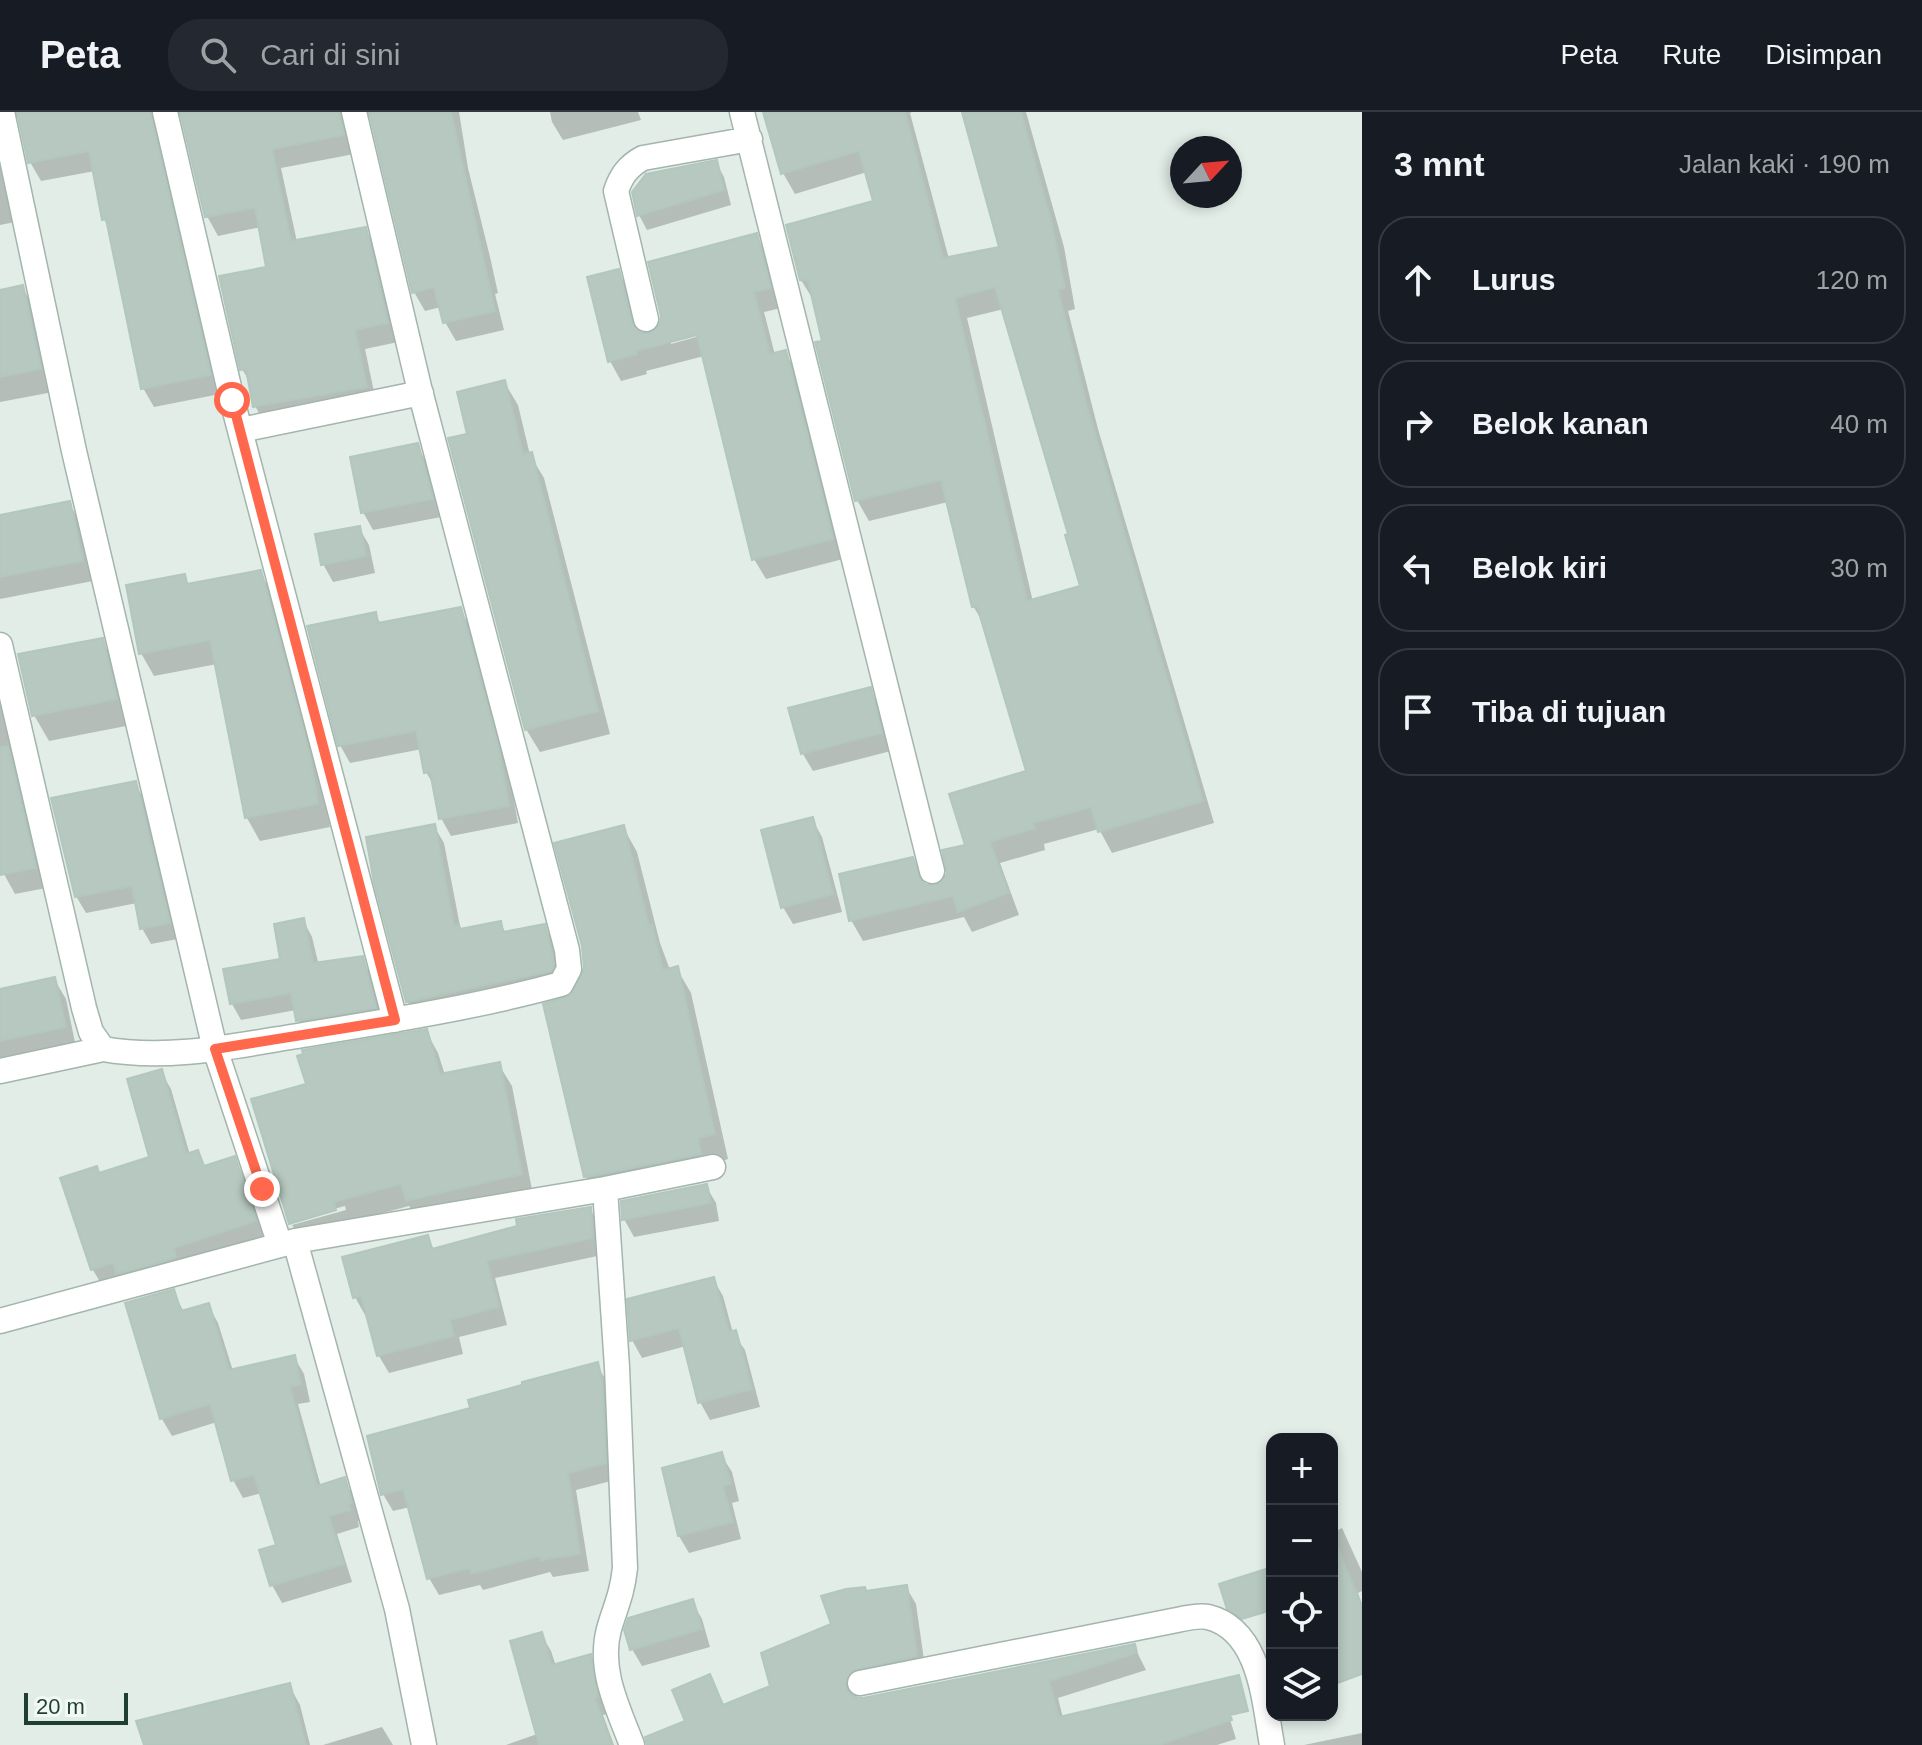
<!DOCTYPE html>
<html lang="id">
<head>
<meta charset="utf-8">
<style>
	:root { --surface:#171b24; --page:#242831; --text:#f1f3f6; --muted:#9ea1a6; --line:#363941 }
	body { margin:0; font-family:Helvetica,sans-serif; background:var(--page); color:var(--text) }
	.controls { position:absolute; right:24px; bottom:24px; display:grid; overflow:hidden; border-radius:16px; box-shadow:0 4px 12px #0003 }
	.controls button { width:72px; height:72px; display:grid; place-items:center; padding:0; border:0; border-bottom:2px solid var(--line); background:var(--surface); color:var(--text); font:40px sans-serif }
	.compass { position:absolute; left:1170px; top:24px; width:72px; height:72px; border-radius:50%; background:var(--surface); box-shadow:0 4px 12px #0003; rotate:64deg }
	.scale { position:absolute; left:24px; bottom:20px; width:104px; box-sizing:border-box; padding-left:8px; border:4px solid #1f3f34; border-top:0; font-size:22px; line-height:28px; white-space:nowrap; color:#1f3f34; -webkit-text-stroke:6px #f2f9f5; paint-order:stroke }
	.stop { position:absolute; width:24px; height:24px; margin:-18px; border:6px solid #ff684d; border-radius:50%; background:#fff }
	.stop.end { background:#ff684d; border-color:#fff; box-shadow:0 2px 8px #0008 }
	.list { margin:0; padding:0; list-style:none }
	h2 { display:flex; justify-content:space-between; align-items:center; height:104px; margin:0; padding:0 32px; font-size:34px }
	h2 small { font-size:26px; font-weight:400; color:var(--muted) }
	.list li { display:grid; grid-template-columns:52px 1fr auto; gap:24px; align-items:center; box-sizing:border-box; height:128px; margin:0 16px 16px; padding:0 16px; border:2px solid var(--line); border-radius:32px }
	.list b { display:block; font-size:30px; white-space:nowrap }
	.list em { font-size:26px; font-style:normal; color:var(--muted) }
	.icon { flex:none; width:44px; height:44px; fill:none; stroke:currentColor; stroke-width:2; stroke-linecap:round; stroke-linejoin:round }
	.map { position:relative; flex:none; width:1362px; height:1633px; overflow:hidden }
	header { display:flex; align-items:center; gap:48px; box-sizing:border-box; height:112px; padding:0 40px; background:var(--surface); border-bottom:2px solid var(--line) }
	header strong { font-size:38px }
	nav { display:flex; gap:44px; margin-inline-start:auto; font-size:28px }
	.search { width:560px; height:72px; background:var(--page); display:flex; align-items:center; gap:20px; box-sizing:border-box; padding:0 28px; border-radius:32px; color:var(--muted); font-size:30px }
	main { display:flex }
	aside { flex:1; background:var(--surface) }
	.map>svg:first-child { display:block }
	.shadow { fill:#0003; fill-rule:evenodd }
	.building { fill:#b6c8bf; stroke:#b2c7bd; stroke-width:2; fill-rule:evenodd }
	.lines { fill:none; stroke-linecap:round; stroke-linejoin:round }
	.street-casing { stroke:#a3b5ad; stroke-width:27 }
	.street { stroke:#fff; stroke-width:24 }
	.route { stroke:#ff684d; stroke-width:10 }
</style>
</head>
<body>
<header>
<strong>Peta</strong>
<div class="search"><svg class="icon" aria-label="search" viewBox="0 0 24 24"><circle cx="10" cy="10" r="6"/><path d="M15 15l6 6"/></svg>Cari di sini</div>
<nav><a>Peta</a><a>Rute</a><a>Disimpan</a></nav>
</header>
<main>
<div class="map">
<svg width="1362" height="1633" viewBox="0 0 1362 1633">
	<rect width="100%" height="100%" fill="#e1ede6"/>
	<!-- shadow -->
	<path class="shadow" d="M0 0H459L468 56 490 145 498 181 495 182 504 218 456 229 445 210 441 195 425 199 414 180 373 6 370 4 355 7 354 42 281 56 297 130 365 117 376 136 398 230 365 237 377 294 266 313 255 294 251 272 242 257 269 157 261 115 218 124 207 104 184 5 174 4 220 282 154 295 143 276 110 118 104 107 95 59 41 69 30 50 21 7Z
		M550 0H638L641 8 563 28 552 10Z
		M765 0H912L910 1 949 147 1002 136 964 0H1026L1064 135 1075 197 1068 199 1098 317 1214 711 1112 741 1099 717 1044 732 1045 738 1000 751 1019 803 972 820 964 805 863 829 851 808 912 747 926 775H937L1028 661 986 515 973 494 948 390 869 409 857 388 814 189 801 168 875 91 867 60 795 82 783 61ZM1004 197 1071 423 1083 475 1033 490 967 206Z
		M0 37 15 110 0 113Z
		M716 50 724 65 731 93 647 118 639 103 634 80 639 70 649 62Z
		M756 123 767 143 781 196 764 200 775 243 785 240 797 260 843 447 766 467 754 447 704 244 646 259 647 262 621 269 610 249 618 159 629 179 640 223H651L662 213 663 204ZM706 219 707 222 671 232V228Z
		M22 175 36 199 53 280 0 290V180Z
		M504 270 518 293 530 343 544 366 610 622 540 640 526 617 470 323Z
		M417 334 427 351 441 405 373 418 363 400Z
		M69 391 81 412 93 469 0 487V405Z
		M359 416 369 433 375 461 333 470 323 452Z
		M260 460 273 483 321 664 330 715 260 729 247 706 217 552 154 564 141 541 184 464 190 474Z
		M460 498 471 515 508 656 518 711 451 724 441 706 435 675 426 660 422 637 350 651 340 633 375 502 381 512Z
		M102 528 117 554 131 613 49 629 34 603Z
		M0 576 46 776 15 782 4 762 0 744Z
		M870 578 880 595 891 639 813 659 803 642 791 598Z
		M135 672 145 688 178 827 151 832 142 816 137 791 86 801 76 784Z
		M812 707 822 725 842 800 793 812 783 795Z
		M434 714 444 731 461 819 500 811 506 821 544 814 554 831 562 873 418 907 408 890 376 770Z
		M623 715 637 740 660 831 670 858 677 857 691 881 728 1047 600 1089 586 1065 572 885 586 857Z
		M303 808 312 825 319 854 362 847 371 863 384 912 308 924 298 908 296 898 241 908 232 892 283 849Z
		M54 867 66 887 76 935 0 951V879Z
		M426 919 438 941 445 963 499 953 512 974 533 1083 420 1110 409 1094 345 1111 303 1132 291 1111 308 973 305 944ZM345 1094 346 1098 292 1113V1108Z
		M161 960 171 977 190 1043 198 1040 206 1056 234 1047 244 1064 265 1127 103 1175 93 1158 63 1067 99 1063 152 1046Z
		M706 1074 716 1091 719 1109 634 1125 624 1107Z
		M590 1097 600 1114 602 1143 495 1166 507 1213 459 1225 463 1242 389 1261 379 1244 368 1202 365 1203 355 1185 427 1125 435 1139Z
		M713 1167 723 1184 733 1221 745 1238 760 1295 710 1308 700 1290 686 1234 642 1246 632 1228Z
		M173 1180 184 1200 208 1193 218 1211 233 1259 294 1245 304 1262 310 1290 298 1292 321 1375 344 1368 354 1385 361 1408 358 1409 359 1415 337 1422 352 1470 282 1491 272 1473 262 1440 278 1435 262 1381 243 1386 233 1368 217 1310 172 1324 162 1307 127 1192Z
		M597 1253 607 1270 615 1368 576 1378 589 1459 553 1465 550 1460 483 1478 480 1473 439 1483 429 1466 410 1395 393 1399 383 1382 473 1298Z
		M721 1343 732 1360 739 1389 732 1391 741 1427 689 1441 679 1424 665 1357Z
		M1342 1416 1362 1460V1479L1358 1481 1362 1492V1549L1332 1561V1421Z
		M906 1475 916 1492 926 1562 860 1576 856 1587 863 1588 1134 1534 1146 1558 1058 1586 1063 1606 1224 1588 1236 1627 1217 1633H648L687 1610 709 1565 724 1595 772 1575 866 1481Z
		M692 1490 702 1507 710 1535 642 1554 632 1537Z
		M541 1522 551 1539 556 1554 590 1544 600 1562 607 1602 603 1603 614 1633H506L537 1622Z
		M289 1573 300 1593 310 1633H173Z
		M382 1615 393 1633H323Z
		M1362 1621V1633H1304Z"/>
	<!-- building -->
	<path class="building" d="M17 0H150L211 263 141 277 106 107 102 108 89 39 28 51Z
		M180 0H339L344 23 272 37 291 129 366 115 388 211 355 218 367 275 253 295 246 257 240 258 219 164 266 155 255 96 205 105Z
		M369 0H451L495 199 443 211 434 175 412 181Z
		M763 0H905L943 146 999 135 962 0H1021L1052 112 1065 176 1058 178 1087 294 1203 689 1098 720 1091 695 1033 711 1035 716 990 730 1009 781 958 800 953 784 849 809 839 762 913 745 921 769 927 773H936L947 762 942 738 965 733 949 682 1026 659 977 494 972 495 941 368 855 389 815 230 822 229 808 169 800 168 786 113 873 89 859 39 781 62ZM995 175 1068 422 1065 423 1080 474 1027 489 955 186Z
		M717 48 724 78 637 104 632 80 646 62Z
		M757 121 771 176 754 180 770 242 786 238 833 427 752 448 697 223 636 239 637 242 608 250 587 165 619 157 632 211 641 221H650L660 212 661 204 648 150Z
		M23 173 41 257 0 265V178Z
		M505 268 523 342 532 340 598 599 525 618 448 326 467 322 457 280Z
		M418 331 433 387 361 401 350 345Z
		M70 389 83 449 0 465V403Z
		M360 414 366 444 321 453 315 422Z
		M261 458 309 639 318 692 245 706 210 528 139 542 126 473 185 462 187 472Z
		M461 495 499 637 509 694 439 707 430 660 424 661 416 619 338 634 307 514 376 500 378 511Z
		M103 526 117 587 32 604 18 542Z
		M871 575 882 621 801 642 788 596Z
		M8 634 36 756 0 763V635Z
		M136 669 170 811 140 817 132 774 75 785 51 686Z
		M813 705 833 782 781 796 761 718Z
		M435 712 454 814 459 813 460 817 501 809 503 820 545 812 552 841 554 854 551 859 406 890 374 771 366 725Z
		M624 713 649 814 652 813 663 858 678 854 715 1022 698 1026 701 1042 584 1065 543 892 571 883 584 856 582 834 554 731Z
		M304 806 313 851 363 844 376 896 296 909 291 881 230 892 223 857 280 847 274 812Z
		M55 865 66 915 0 929V877Z
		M427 917 440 962 500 950 522 1062 406 1089 401 1072 334 1090 336 1098 289 1112 251 987 306 972 297 944 303 942 302 938Z
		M162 957 186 1042 198 1038 204 1054 235 1044 256 1109 174 1136 176 1145 165 1149 116 1162 113 1151 91 1158 60 1066 97 1054 99 1061 149 1045 127 967Z
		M707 1072 711 1091 622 1108 621 1089Z
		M591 1095 593 1126 487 1149 499 1195 450 1208 454 1224 377 1244 361 1184 353 1186 342 1145 428 1123 432 1137 517 1114 516 1107Z
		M714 1165 729 1220 736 1218 752 1277 698 1291 679 1216 630 1229 627 1187Z
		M174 1177 181 1199 209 1191 229 1258 295 1243 301 1272 290 1275 317 1374 345 1365 352 1391 349 1392 351 1398 329 1404 344 1452 270 1474 259 1438 276 1433 254 1363 231 1369 210 1292 160 1307 125 1191Z
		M598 1250 602 1268 606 1351 568 1361 580 1442 541 1448 540 1444 471 1462 470 1456 427 1467 403 1377 381 1383 367 1324 470 1296 468 1288 522 1273V1270Z
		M722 1340 731 1372 723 1374 733 1410 678 1424 662 1356Z
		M1332 1423 1362 1494V1562L1332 1573Z
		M1272 1455V1498L1242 1507 1227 1497 1219 1472Z
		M907 1473 917 1544 851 1559 845 1573 848 1580 854 1585 863 1586 1135 1532 1137 1541 1049 1569 1059 1605 1239 1563 1248 1599 1230 1603 1232 1608 1159 1633H647L645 1625 685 1609 672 1578 710 1562 723 1593 770 1574 761 1541 831 1512 821 1484 846 1477 865 1475 866 1479Z
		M693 1487 702 1517 630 1538 624 1518 628 1506Z
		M542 1520 552 1553 591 1542 598 1585 595 1586 612 1633H539L510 1529Z
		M290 1571 306 1633H144L136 1609Z"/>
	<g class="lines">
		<!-- street casing -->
		<g class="street-casing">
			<path id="street" d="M2 0 74 339 215 937 280 1133
				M165 0 232 288 395 908
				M742 0 932 759
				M646 207 616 79C621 64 628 54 643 46L750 27
				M241 318 421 281
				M0 533 84 896 91 920 103 937C169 949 239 933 303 923 389 909 477 895 561 872L569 857 567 838 419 275 354 0
				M0 959 103 937
				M605 1077 617 1255 625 1456C622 1483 616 1493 609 1517 598 1558 618 1596 632 1633
				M295 1129 605 1077 713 1055
				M0 1209 295 1129 397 1497 424 1633
				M860 1571 1177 1508C1186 1506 1199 1503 1208 1505 1261 1518 1264 1590 1272 1633"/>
		</g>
		<!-- street -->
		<use href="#street" class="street"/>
	</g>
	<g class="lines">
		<!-- route -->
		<path class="route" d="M232 288 395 908 215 937 262 1077"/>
	</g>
</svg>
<div class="controls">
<button>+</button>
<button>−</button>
<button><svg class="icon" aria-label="locate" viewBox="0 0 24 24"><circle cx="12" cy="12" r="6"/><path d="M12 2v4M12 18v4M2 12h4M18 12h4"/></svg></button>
<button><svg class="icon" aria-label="layers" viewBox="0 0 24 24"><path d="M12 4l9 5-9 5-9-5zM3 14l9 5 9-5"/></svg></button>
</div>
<svg class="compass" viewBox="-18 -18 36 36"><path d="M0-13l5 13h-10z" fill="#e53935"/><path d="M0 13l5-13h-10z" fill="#9ea1a6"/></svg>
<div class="scale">20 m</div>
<div class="stop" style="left:232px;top:288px"></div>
<div class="stop end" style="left:262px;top:1077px"></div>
</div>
<aside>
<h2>3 mnt<small>Jalan kaki · 190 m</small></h2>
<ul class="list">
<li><svg class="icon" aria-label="ahead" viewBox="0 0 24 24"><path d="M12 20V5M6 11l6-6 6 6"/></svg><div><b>Lurus</b></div><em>120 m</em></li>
<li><svg class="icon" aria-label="right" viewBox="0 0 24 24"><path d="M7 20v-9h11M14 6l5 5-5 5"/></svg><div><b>Belok kanan</b></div><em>40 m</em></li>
<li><svg class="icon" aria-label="left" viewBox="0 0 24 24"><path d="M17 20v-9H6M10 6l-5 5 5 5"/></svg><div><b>Belok kiri</b></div><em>30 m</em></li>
<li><svg class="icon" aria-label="arrive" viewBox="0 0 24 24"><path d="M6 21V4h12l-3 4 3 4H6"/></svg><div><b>Tiba di tujuan</b></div></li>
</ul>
</aside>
</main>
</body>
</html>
